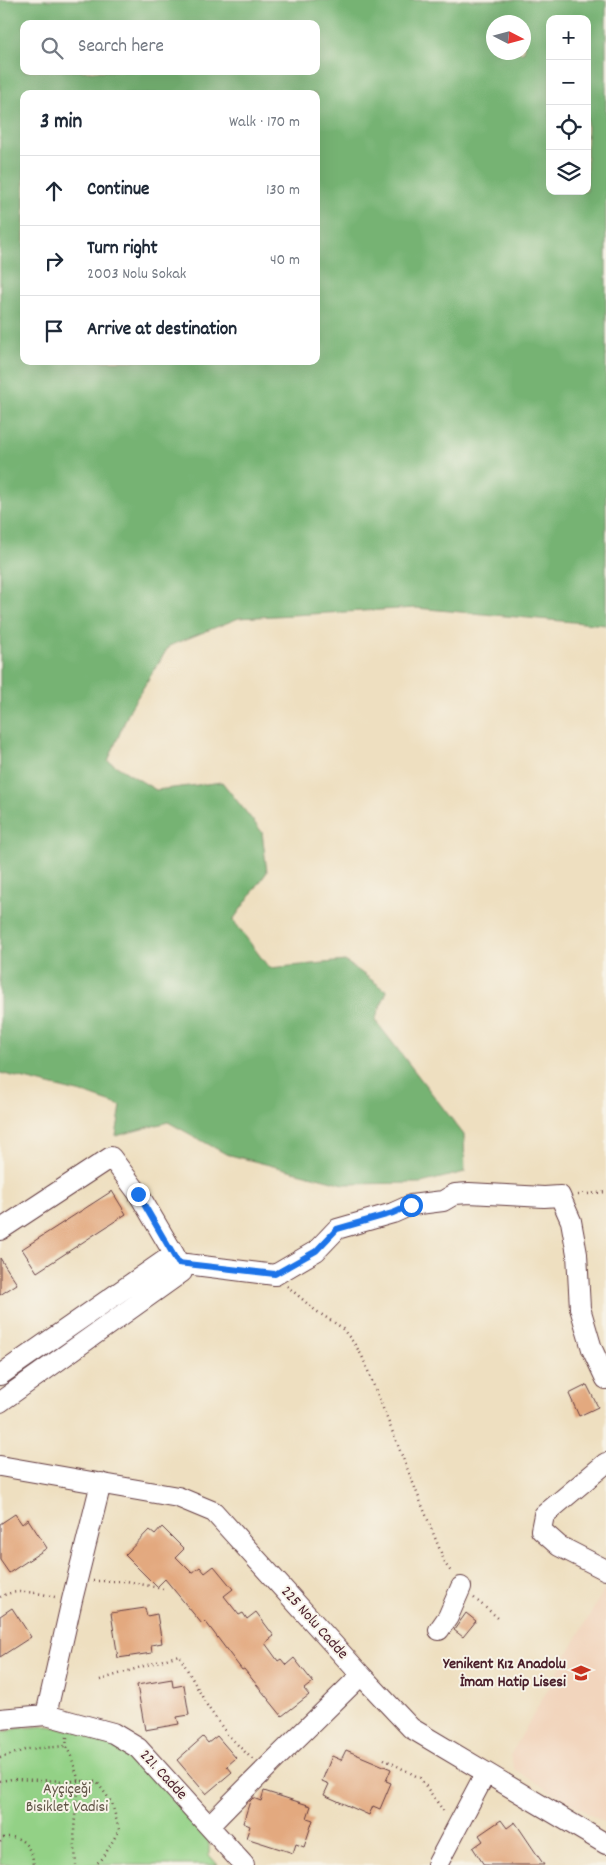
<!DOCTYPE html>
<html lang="en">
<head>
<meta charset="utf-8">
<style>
	:root { --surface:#fff; --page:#f6f6f7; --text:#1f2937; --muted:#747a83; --line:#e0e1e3 }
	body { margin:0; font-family:Dekko,sans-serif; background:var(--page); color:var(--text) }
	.controls { position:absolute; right:15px; top:15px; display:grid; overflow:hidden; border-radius:10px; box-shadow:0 5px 20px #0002 }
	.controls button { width:45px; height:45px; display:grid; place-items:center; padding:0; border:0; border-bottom:1px solid var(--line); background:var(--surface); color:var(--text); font:25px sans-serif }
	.compass { position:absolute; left:486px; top:15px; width:45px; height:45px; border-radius:50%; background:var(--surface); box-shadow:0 5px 20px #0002; rotate:96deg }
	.stop { position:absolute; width:15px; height:15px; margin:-11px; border:4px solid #1a73e8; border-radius:50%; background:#fff }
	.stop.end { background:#1a73e8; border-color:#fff; box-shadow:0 1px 5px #0008 }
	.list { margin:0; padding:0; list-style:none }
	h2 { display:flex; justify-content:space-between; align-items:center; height:65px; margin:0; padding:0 20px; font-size:21px }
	h2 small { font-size:16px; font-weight:400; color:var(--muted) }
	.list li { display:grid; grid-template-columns:32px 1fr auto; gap:15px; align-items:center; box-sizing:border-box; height:70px; padding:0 20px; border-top:1px solid var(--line) }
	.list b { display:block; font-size:19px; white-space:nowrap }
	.list p { margin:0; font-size:16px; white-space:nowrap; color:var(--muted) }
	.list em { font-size:16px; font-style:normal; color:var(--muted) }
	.icon { flex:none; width:28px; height:28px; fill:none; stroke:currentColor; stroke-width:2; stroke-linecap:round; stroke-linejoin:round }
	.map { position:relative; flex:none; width:606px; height:1865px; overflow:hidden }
	.search { position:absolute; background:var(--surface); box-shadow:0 5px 20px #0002; left:20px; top:20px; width:300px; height:55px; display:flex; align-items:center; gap:12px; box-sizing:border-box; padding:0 18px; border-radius:10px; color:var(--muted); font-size:19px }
	.panel { position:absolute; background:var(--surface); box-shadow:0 5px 20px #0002; left:20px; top:90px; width:300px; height:275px; border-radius:10px }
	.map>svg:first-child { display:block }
	.built { fill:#f2d5bd }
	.green { fill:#93d186; stroke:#6e7858 }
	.forest { fill:#76b373; stroke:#60694f; fill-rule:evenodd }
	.building { fill:#e3a97f }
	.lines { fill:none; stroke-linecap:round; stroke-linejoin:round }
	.minor-casing { stroke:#633c41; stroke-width:22 }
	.path { stroke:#633c41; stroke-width:2.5; stroke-dasharray:1 4; stroke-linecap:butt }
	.minor { stroke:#fff; stroke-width:20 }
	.path-bridge { stroke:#633c41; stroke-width:2.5; stroke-dasharray:1 4; stroke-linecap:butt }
	.route { stroke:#1a73e8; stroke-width:6 }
	.labels { text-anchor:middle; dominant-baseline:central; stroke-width:4; stroke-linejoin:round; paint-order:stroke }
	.street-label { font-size:16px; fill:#4a1f2b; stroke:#f7f3e8 }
	.poi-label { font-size:16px; font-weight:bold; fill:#4a1f2b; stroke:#f7f3e8; text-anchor:end }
	.park-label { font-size:16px; fill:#605446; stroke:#f7f3e8 }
</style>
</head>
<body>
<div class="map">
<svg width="606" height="1865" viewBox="0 0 606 1865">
	<rect width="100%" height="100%" fill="#f7f3e8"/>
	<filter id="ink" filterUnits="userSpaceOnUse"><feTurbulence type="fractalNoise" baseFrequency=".02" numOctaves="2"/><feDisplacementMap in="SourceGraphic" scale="10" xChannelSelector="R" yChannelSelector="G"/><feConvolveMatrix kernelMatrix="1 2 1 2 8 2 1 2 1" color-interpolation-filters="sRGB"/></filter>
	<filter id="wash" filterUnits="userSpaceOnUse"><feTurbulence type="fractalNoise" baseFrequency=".0096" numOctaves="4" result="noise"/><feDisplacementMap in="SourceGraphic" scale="20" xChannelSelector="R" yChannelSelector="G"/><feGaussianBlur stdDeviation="1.12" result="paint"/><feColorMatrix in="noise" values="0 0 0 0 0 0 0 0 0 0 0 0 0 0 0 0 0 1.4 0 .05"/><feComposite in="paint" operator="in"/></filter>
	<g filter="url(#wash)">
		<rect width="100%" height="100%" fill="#eedfc0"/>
		<!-- built -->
		<path class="built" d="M604 1590 606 1591V1824L515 1770 510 1756Z"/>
		<!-- green -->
		<path class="green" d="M48 1726 107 1737 161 1785 209 1839V1855L218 1865H0V1733L19 1728Z"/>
		<!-- forest -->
		<path class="forest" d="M0 0H606V625L416 608 239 618 169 646 130 709 108 761 156 790 222 782 262 832 267 872 233 920 269 968 345 961 387 991 375 1020 464 1135 465 1172 421 1183 344 1184 226 1154 168 1122 116 1136 121 1106 86 1094 0 1073ZM550 19H587V191H550ZM494 22H524V52H494ZM24 24H316V71H24ZM24 94H316V361H24Z"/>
		<g id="blocks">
			<!-- building -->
			<path class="building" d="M112 1191 126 1214 37 1272 22 1249Z
				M0 1258 17 1284 0 1295Z
				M587 1385 598 1407 579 1416 569 1394Z
				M15 1514 22 1524 28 1519 47 1548 9 1573 0 1560V1524Z
				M162 1527 184 1549 176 1557 192 1573 200 1567 205 1573 214 1566 233 1589 224 1596 239 1615 243 1613 247 1619 256 1612 274 1636 265 1643 278 1661 281 1659 286 1665 294 1658 313 1682 304 1689 309 1695 282 1716 244 1669 242 1670 205 1621 202 1624 165 1579 157 1587 125 1555 149 1530 155 1535Z
				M12 1608 31 1637 0 1657V1616Z
				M145 1608 147 1616 157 1614 162 1643 151 1645 152 1653 118 1658 111 1613Z
				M466 1613 476 1621 463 1637 454 1630Z
				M172 1679 173 1687 184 1685 189 1715 177 1717 179 1724 145 1730 137 1685Z
				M217 1736 236 1758 227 1766 232 1772 206 1794 177 1760 203 1737 208 1743Z
				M346 1750 391 1769 386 1781 391 1783 380 1809 373 1806 369 1815 324 1795 329 1784 322 1781 332 1756 341 1760Z
				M264 1791 311 1806 307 1818 313 1820 304 1847 296 1844 293 1853 246 1838 250 1826 243 1823 250 1801 253 1798 261 1801Z
				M501 1820 507 1828 515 1822 544 1865H484L473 1848 483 1841 479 1835Z"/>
		</g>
	</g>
	<g filter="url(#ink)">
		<use href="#blocks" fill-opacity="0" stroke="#633c41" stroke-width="1"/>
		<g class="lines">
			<!-- minor casing -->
			<g class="minor-casing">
				<path id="minor" d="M0 1230 111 1157 138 1193 174 1254
					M178 1263 275 1275 316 1251 337 1229 393 1213 411 1205 443 1201 455 1194 469 1193 544 1197 560 1196 571 1221 577 1254 580 1308 592 1349 606 1379
					M0 1375 174 1254 182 1272 0 1402
					M606 1463 544 1515 541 1530 559 1546 606 1570
					M0 1466 178 1497 214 1512 361 1675 411 1728 606 1844
					M439 1630 448 1617 461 1587
					M46 1715 72 1600 101 1483
					M0 1719 46 1715 113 1733 138 1748 244 1865
					M210 1825C259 1774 311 1725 361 1675
					M437 1865 485 1774"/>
			</g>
			<!-- path -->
			<path class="path" d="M578 1195 606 1192
				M287 1286 316 1311 341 1327 354 1343 362 1356 446 1565 452 1573
				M93 1581H127L163 1589
				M0 1597C15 1588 39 1593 55 1597
				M474 1598 498 1618
				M100 1680 179 1655 208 1707 227 1734 253 1760
				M67 1737 66 1746 71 1756 78 1778 74 1830 76 1865
				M0 1758 28 1749 66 1746
				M384 1759 420 1778 445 1813
				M0 1781 12 1779 67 1781
				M84 1781 97 1782 112 1803 119 1830 103 1858 95 1865
				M0 1842 3 1838C21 1833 32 1848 34 1865"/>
			<!-- minor -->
			<use href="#minor" class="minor"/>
			<!-- path-bridge -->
			<path class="path-bridge" d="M67 1781H84"/>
		</g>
	</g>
	<g class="lines" filter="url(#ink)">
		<!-- route -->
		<path class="route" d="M138 1194 178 1263 275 1274 316 1251 337 1229 393 1213 411 1205"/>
	</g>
	<!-- icons -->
	<defs>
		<g id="school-bare" transform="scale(1.5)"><path d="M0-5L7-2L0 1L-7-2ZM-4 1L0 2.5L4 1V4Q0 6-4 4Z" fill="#c8321e" stroke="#f7f3e8" stroke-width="2.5" paint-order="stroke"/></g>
	</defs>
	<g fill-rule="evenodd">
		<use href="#school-bare" x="581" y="1673"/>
	</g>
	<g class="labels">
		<!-- street labels -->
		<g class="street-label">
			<text transform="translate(314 1623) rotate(48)">225 Nolu Cadde</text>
			<text transform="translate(163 1775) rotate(47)">221. Cadde</text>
		</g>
		<!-- poi labels -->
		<g class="poi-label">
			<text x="566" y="1664">Yenikent Kız Anadolu<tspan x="566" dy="18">İmam Hatip Lisesi</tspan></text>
		</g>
		<!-- park labels -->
		<g class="park-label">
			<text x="67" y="1789">Ayçiçeği<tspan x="67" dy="18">Bisiklet Vadisi</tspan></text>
		</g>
	</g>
</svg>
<div class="controls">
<button>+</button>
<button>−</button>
<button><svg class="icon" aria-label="locate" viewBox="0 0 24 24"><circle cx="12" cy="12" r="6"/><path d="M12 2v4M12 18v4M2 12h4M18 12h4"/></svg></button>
<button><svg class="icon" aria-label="layers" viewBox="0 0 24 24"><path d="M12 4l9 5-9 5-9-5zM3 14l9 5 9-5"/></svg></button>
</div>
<svg class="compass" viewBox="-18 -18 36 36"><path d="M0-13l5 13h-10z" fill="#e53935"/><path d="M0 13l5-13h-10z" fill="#747a83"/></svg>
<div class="stop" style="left:411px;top:1205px"></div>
<div class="stop end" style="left:138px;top:1194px"></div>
<div class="search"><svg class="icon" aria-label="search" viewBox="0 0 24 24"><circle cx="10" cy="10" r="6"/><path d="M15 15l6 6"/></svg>Search here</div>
<section class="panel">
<h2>3 min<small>Walk · 170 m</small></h2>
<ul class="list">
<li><svg class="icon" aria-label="ahead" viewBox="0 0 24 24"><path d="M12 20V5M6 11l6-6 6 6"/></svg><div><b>Continue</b></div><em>130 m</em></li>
<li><svg class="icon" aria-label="right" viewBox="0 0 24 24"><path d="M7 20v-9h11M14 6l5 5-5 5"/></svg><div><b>Turn right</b><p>2003 Nolu Sokak</p></div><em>40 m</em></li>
<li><svg class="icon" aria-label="arrive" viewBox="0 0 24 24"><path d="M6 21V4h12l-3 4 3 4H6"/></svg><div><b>Arrive at destination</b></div></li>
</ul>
</section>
</div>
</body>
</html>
